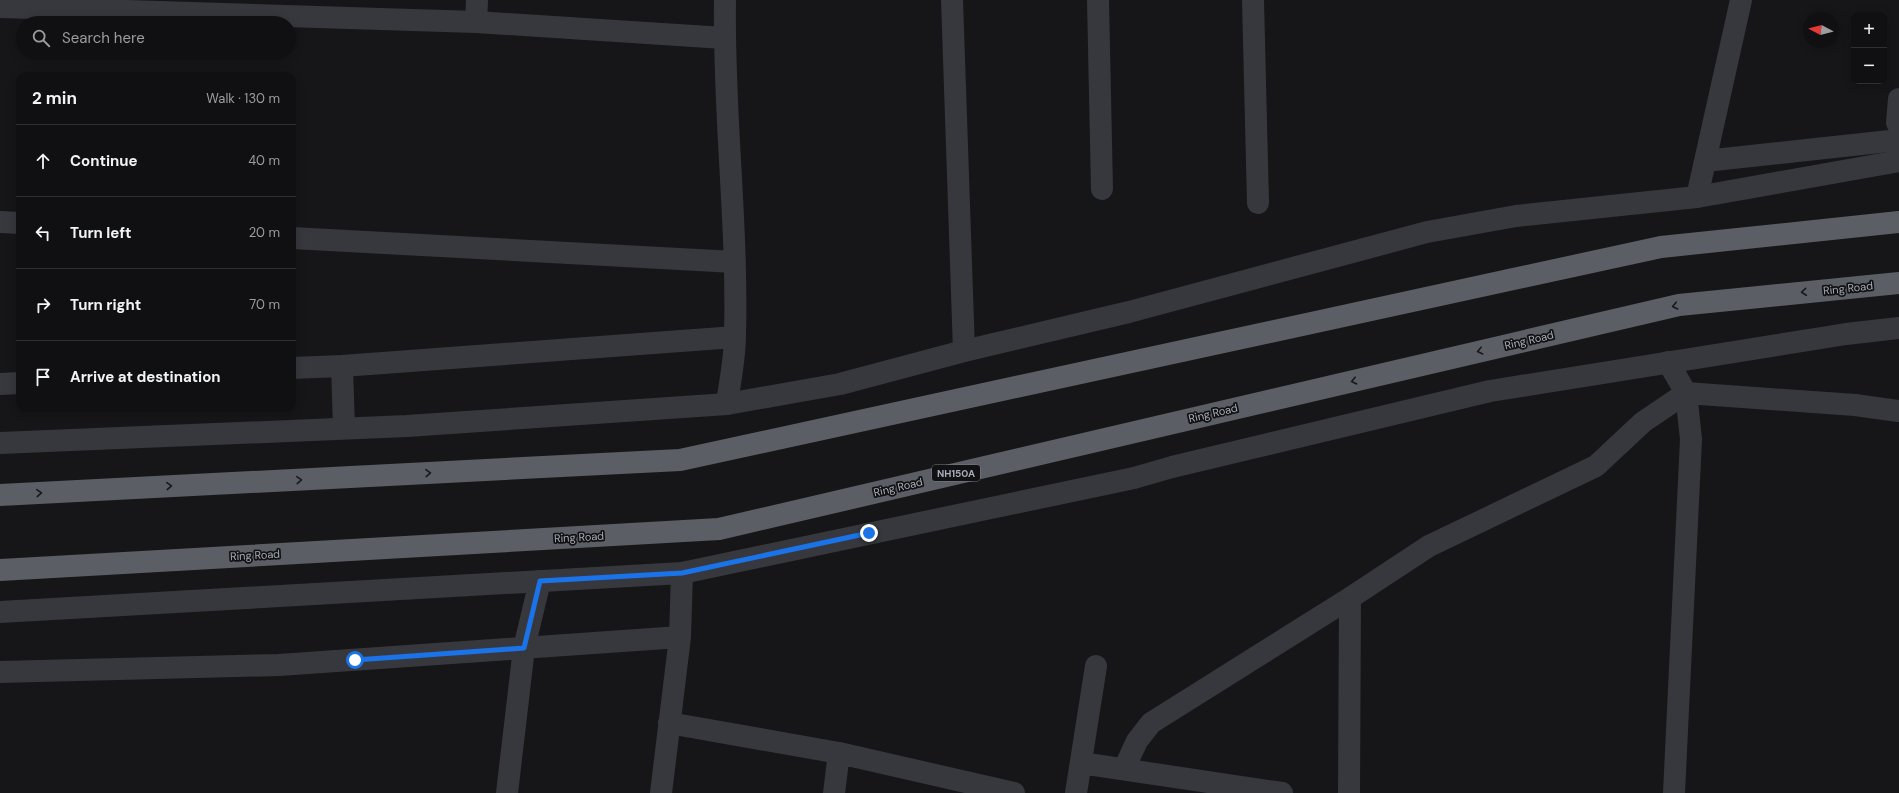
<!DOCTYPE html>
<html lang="en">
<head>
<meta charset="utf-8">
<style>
	:root { --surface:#101012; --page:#19191b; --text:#f1f3f6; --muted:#9c9d9f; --line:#303032 }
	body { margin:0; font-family:"DM Sans",sans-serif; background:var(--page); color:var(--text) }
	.controls { position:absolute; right:12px; top:12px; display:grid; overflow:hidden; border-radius:8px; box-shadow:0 2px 10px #0003 }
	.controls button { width:36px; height:36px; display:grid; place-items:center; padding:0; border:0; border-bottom:1px solid var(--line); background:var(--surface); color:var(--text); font:20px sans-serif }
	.compass { position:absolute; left:1803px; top:12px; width:36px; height:36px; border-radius:50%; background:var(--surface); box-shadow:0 2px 10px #0003; rotate:277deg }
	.stop { position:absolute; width:12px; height:12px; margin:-9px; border:3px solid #1a73e8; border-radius:50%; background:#fff }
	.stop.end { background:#1a73e8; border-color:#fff; box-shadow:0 1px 4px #0008 }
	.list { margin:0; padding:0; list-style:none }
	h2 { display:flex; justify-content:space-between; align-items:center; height:52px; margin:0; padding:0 16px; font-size:17px }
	h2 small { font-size:13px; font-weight:400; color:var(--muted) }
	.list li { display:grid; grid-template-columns:26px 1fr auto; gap:12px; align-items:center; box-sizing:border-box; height:72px; padding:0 16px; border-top:1px solid var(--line) }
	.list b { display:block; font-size:15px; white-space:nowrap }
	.list em { font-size:13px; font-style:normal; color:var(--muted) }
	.icon { flex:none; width:22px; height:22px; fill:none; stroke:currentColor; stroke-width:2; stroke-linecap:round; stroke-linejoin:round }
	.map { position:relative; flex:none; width:1899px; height:793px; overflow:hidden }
	.search { position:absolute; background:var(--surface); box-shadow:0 2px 10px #0003; left:16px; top:16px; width:280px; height:44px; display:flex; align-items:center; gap:10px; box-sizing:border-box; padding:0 14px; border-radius:22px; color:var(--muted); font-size:15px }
	.panel { position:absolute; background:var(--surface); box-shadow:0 2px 10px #0003; left:16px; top:72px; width:280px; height:340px; border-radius:12px }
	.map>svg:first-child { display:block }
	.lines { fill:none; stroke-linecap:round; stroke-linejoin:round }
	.minor { stroke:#37383d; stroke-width:22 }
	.tertiary { stroke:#37383d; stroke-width:22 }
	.trunk { stroke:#5b5e65; stroke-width:22 }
	.oneway { stroke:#18191b }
	.route { stroke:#1a73e8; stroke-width:5 }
	.labels { text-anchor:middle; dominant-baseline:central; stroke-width:3.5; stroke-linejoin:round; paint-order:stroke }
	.shield { fill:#111113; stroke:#7b7e86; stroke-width:1 }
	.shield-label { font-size:10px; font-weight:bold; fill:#a8adb8 }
	.street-label { font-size:11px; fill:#a8adb8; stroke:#111113 }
</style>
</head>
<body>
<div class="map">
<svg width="1899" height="793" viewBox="0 0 1899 793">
	<rect width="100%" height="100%" fill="#161618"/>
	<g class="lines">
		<!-- minor -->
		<path class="minor" d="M725 0C723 112 738 223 735 335 735 358 730 381 727 404
			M952 0 964 351
			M1098 0 1102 189
			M1253 0 1258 203
			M0 7 476 22 724 38
			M476 22 477 0
			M1899 99 1897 123 1899 126
			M1705 161 1899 140
			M1697 197 1741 0
			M0 222 20 223
			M292 238 735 262
			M1668 362 1686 393 1691 439 1674 793
			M342 366 735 337
			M292 368 342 366 344 428
			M0 384 20 383
			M0 672 279 665 680 637
			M669 723 839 753 1014 793
			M1081 763 1282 793
			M1124 769 1137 741 1151 723 1350 598 1429 546 1596 466 1643 422 1686 393 1855 405 1899 411
			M507 793 524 648 540 581
			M661 793 680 637 682 573
			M834 793 839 753
			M1076 793 1096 666
			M1349 793 1350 598"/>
		<!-- tertiary -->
		<path class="tertiary" d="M0 443 407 426 727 404 840 384 964 351 1129 312 1427 232 1516 216 1697 197 1899 161
			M0 612 682 573 1134 478 1172 467 1490 391 1846 334 1899 328"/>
		<!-- trunk -->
		<path class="trunk" d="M0 495 680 460 1661 247 1899 222
			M0 570 719 529 1679 305 1899 283"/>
	</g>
	<!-- one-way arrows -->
	<defs><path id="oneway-chevron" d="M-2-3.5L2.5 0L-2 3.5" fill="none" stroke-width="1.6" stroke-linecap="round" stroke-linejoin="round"/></defs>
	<g class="oneway">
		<use href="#oneway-chevron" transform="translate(1804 292) rotate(174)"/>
		<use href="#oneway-chevron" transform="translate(1675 306) rotate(168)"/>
		<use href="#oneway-chevron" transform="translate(1480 351) rotate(167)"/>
		<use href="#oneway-chevron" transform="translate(1354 381) rotate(167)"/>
		<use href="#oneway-chevron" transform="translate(428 473) rotate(-3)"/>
		<use href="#oneway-chevron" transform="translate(299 480) rotate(-3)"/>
		<use href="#oneway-chevron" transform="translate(169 486) rotate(-3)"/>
		<use href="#oneway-chevron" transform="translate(39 493) rotate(-3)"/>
	</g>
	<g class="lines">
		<!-- route -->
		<path class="route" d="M355 660 524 648 540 581 682 573 869 533"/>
	</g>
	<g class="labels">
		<!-- shield labels -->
		<rect class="shield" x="932" y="465" width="48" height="16" rx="3"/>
		<g class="shield-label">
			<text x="956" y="473">NH150A</text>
		</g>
		<!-- street labels -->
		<g class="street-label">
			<text transform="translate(1848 288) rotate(-6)">Ring Road</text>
			<text transform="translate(1529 340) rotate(-13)">Ring Road</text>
			<text transform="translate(1213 413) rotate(-13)">Ring Road</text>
			<text transform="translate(898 487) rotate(-13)">Ring Road</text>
			<text transform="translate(579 537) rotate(-3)">Ring Road</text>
			<text transform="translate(255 555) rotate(-3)">Ring Road</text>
		</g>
	</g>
</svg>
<div class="controls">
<button>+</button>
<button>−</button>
</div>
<svg class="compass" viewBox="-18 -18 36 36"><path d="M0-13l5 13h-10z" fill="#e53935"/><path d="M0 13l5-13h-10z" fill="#9c9d9f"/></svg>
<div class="stop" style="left:355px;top:660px"></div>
<div class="stop end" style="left:869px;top:533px"></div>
<div class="search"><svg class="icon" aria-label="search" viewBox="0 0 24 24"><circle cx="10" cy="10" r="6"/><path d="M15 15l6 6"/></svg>Search here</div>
<section class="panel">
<h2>2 min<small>Walk · 130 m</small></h2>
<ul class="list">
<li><svg class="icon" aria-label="ahead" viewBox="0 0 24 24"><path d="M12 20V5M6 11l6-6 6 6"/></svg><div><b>Continue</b></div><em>40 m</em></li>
<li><svg class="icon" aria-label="left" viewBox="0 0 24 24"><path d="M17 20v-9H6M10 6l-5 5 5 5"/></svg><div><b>Turn left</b></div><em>20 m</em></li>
<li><svg class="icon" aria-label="right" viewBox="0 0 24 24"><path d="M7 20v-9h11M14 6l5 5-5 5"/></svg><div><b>Turn right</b></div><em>70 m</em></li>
<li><svg class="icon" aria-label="arrive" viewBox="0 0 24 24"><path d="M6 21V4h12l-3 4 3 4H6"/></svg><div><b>Arrive at destination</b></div></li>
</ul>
</section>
</div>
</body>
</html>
